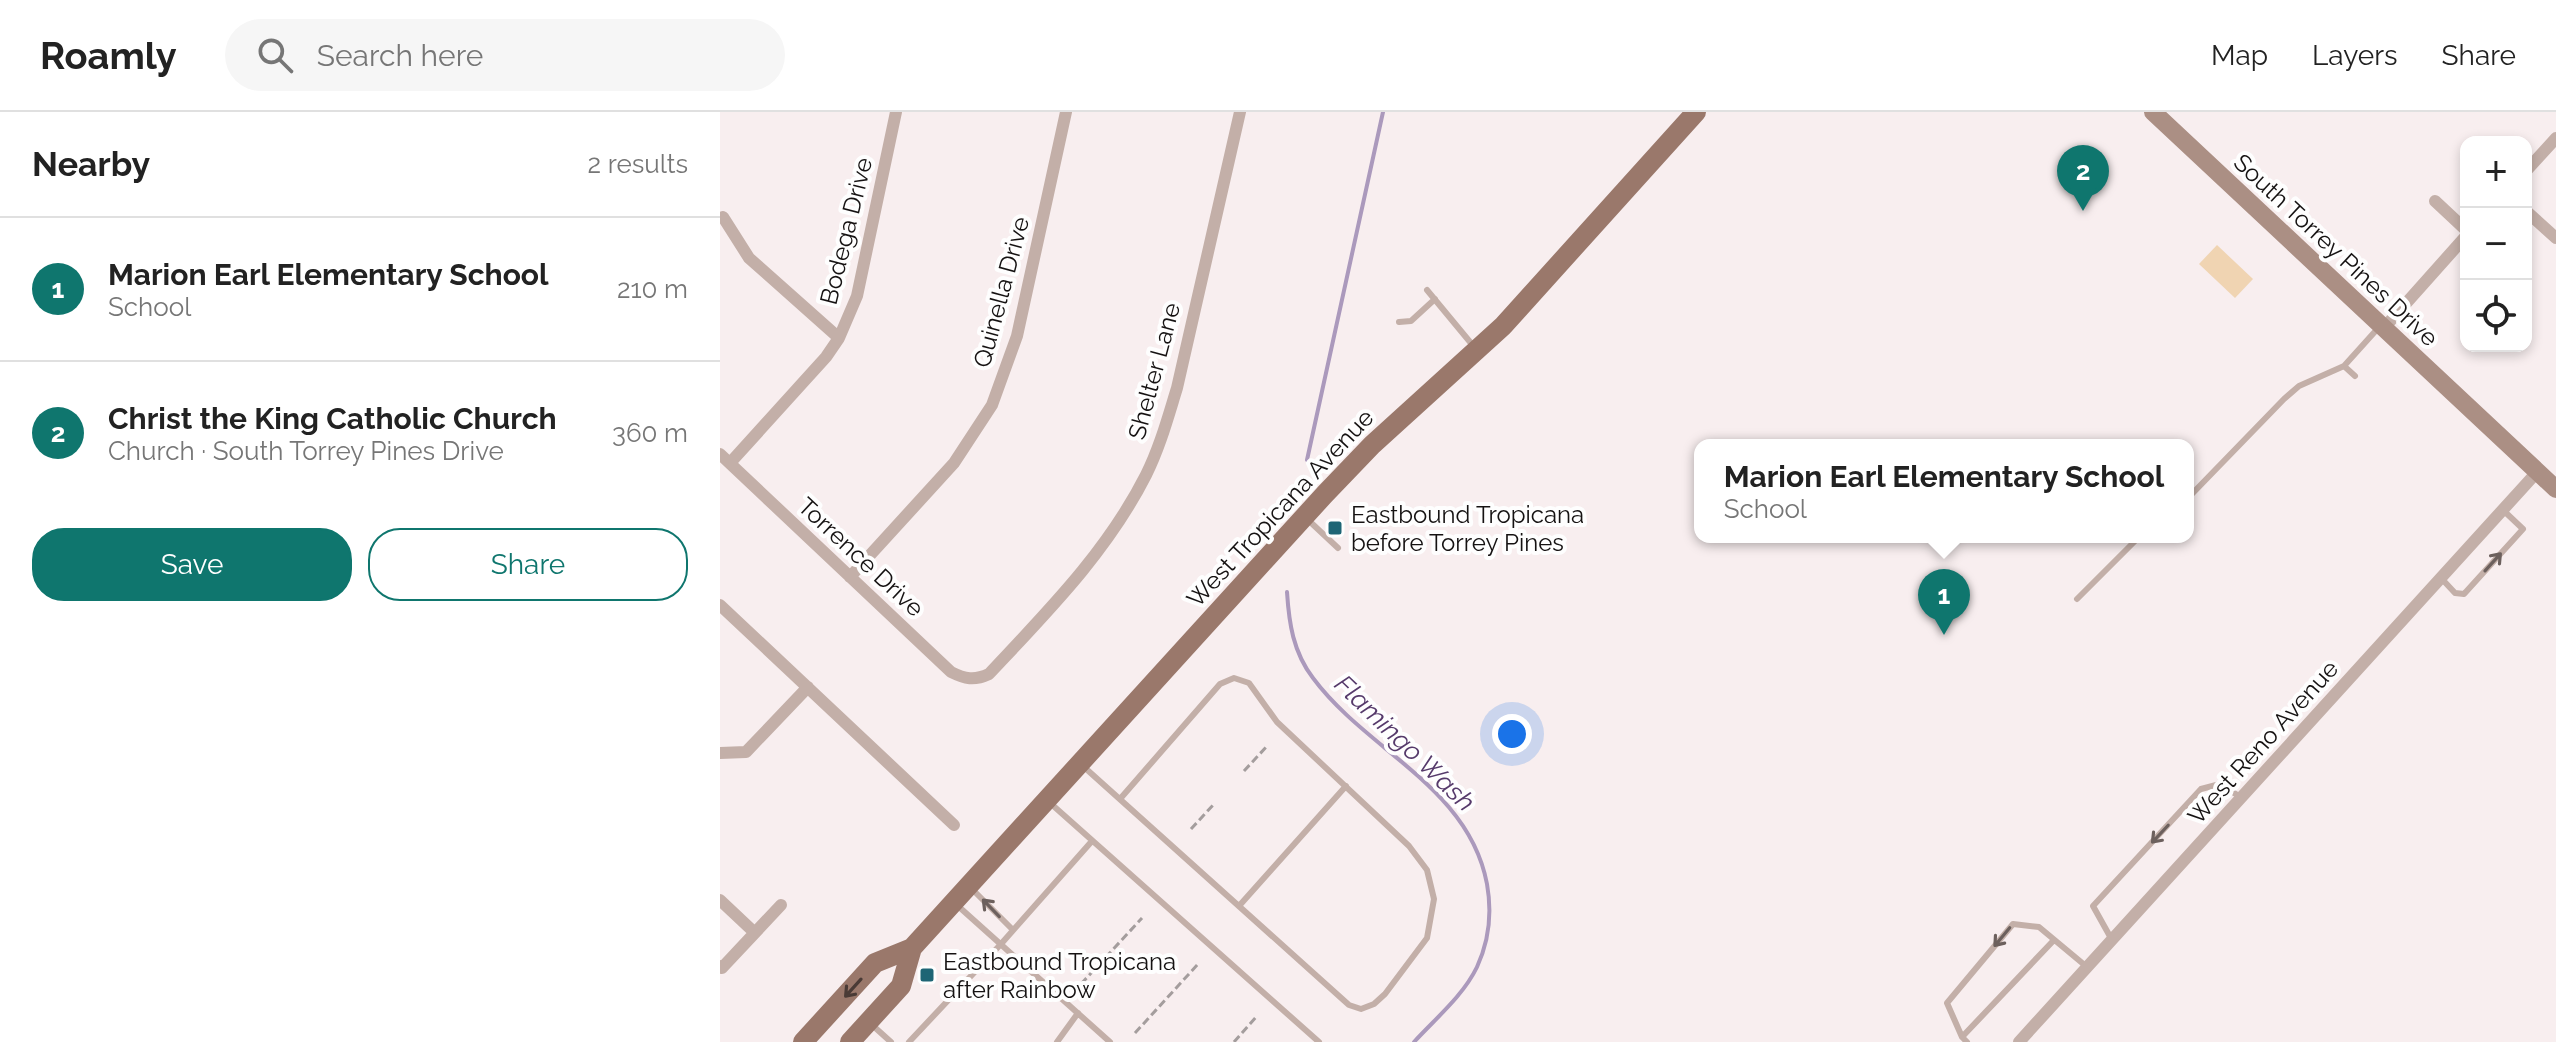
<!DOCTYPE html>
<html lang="en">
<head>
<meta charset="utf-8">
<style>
	:root { --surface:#fff; --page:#f6f6f6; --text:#222; --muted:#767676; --line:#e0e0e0; --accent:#0f766e }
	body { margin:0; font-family:Raleway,sans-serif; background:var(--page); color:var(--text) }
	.controls { position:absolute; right:24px; top:24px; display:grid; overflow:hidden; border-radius:16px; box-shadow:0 4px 12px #0003 }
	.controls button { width:72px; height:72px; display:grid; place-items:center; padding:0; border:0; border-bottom:2px solid var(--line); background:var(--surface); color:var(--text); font:40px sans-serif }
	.you { position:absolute; left:792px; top:622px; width:28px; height:28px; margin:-20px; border:6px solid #fff; border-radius:50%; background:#1a73e8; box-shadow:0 0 0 12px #1a73e833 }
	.badge { display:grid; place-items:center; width:52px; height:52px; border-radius:50%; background:var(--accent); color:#fff; font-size:26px; font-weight:700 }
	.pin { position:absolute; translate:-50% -66px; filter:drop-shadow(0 2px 4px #0008) }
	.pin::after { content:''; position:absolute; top:42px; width:28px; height:24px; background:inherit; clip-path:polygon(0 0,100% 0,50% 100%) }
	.popup { position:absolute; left:974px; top:327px; width:500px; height:104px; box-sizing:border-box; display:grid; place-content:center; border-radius:16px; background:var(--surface); filter:drop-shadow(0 2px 6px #0005); font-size:26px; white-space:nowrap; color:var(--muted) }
	.popup b { font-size:30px; color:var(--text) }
	.popup::after { content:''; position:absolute; left:50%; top:100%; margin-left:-16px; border:16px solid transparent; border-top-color:var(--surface) }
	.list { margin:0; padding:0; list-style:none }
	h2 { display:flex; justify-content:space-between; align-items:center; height:104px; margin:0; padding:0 32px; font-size:34px }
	h2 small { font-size:26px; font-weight:400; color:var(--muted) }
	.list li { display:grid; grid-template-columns:52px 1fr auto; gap:24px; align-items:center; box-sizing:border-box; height:144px; padding:0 32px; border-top:2px solid var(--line) }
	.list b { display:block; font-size:30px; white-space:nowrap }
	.list p { margin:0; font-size:26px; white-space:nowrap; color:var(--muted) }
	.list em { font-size:26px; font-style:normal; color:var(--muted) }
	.actions { display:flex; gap:16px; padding:24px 32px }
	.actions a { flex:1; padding:18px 0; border:2px solid var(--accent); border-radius:32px; text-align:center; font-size:28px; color:var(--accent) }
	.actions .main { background:var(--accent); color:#fff }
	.icon { flex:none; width:44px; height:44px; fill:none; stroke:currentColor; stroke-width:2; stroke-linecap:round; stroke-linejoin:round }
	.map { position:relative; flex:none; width:1836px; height:930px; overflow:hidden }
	header { display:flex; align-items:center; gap:48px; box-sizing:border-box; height:112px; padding:0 40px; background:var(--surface); border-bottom:2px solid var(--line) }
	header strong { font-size:38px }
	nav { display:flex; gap:44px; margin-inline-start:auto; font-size:28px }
	.search { width:560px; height:72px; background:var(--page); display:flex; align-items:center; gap:20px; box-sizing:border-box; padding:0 28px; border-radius:44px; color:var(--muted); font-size:30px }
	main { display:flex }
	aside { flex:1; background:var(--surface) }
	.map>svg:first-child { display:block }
	.green { fill:#f0d4b2 }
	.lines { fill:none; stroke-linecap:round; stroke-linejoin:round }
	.stream { stroke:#ab99bc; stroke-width:4 }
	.path { stroke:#a49d9d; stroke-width:3; stroke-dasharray:8 4; stroke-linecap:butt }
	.lane { stroke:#c3afa8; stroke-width:6 }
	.street { stroke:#c3afa8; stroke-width:12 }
	.secondary { stroke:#ab8f84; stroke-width:18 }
	.primary { stroke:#9a786b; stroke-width:20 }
	.oneway { stroke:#6c605d }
	.oneway2 { stroke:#4a3b36 }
	.poi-dot { fill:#1e6575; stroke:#fefefe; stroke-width:3 }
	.labels { text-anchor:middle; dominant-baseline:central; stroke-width:8; stroke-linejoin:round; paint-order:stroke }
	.street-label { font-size:24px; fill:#151212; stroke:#fefefe }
	.poi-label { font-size:24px; fill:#151212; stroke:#fefefe; text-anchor:start }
	.water-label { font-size:26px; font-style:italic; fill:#563a6b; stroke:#fefefe }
</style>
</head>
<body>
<header>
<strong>Roamly</strong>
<div class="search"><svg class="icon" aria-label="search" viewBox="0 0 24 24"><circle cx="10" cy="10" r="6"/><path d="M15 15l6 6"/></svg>Search here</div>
<nav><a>Map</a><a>Layers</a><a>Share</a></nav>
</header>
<main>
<aside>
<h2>Nearby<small>2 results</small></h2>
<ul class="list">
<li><span class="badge">1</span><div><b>Marion Earl Elementary School</b><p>School</p></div><em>210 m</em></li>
<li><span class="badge">2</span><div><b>Christ the King Catholic Church</b><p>Church · South Torrey Pines Drive</p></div><em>360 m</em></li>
</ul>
<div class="actions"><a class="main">Save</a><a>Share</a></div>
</aside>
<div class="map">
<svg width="1836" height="930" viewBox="0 0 1836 930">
	<rect width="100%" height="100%" fill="#f8eeef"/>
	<!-- green -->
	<path class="green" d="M1497 133 1533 167 1515 186 1479 152Z"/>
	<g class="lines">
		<!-- stream -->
		<path class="stream" d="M587 348 663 0
			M567 480C569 511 573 540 593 566 647 639 749 675 767 772 772 800 769 829 757 855 743 884 715 907 694 930"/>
		<!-- path -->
		<path class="path" d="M524 659 548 633
			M471 717 494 692
			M361 872 422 806
			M415 921 479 851
			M514 930 537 904"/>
		<!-- lane -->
		<path class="lane" d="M707 178 755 236
			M679 210 691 209 715 187
			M1624 254 1635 264
			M1468 386 1564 287 1579 274 1624 254 1660 214
			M586 406 618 436
			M1721 466 1735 481 1744 482 1803 417 1783 398
			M1357 487 1419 425
			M364 655 629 893 641 897 654 892 665 882 707 826 714 787 707 758 689 734 557 610 529 571 514 566 500 572 400 687
			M329 690 599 930
			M251 776 293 818
			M238 794 390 930
			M519 794 626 674
			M1392 828 1373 794 1481 677 1500 672 1522 686
			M151 912 171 930
			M1242 925 1334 828
			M189 930 281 832 372 729
			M337 930 358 901
			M1247 930 1242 925 1227 891 1293 812 1319 815 1367 855"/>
		<!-- street -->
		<path class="street" d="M1806 59 1836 26
			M1715 89 1746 118
			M1806 99 1836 126
			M3 105 29 146 119 226
			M1664 216 1746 124
			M0 342 231 560C245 567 254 569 269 562 327 500 387 440 426 363 440 335 448 305 457 276L520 0
			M10 351 106 245 119 226 137 184 176 0
			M130 465 234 351 272 293 297 224 346 0
			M0 493 234 713
			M0 641 26 640 88 575
			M0 788 35 821
			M0 854 2 856 61 793
			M1299 930 1818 359"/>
		<!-- secondary -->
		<path class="secondary" d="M1433 0 1836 377"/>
		<!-- primary -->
		<path class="primary" d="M83 930 155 851 192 836
			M130 930 181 874 192 836 605 382 652 333 783 214 976 0"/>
	</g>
	<!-- one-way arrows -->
	<defs><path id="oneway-shaft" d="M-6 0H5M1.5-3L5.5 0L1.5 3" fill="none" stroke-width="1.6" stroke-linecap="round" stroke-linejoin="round" transform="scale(2)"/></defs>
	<g class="oneway">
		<use href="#oneway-shaft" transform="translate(1773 450) rotate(-48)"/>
		<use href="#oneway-shaft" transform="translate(1440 722) rotate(133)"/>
		<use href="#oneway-shaft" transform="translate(271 796) rotate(-134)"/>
		<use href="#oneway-shaft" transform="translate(1282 825) rotate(130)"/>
	</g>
	<use class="oneway2" href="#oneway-shaft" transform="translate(133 876) rotate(132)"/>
	<!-- markers -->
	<g class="poi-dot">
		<rect x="607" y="408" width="16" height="16" rx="4"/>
		<rect x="199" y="855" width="16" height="16" rx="4"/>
	</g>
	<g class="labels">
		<!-- street labels -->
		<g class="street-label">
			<text transform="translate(126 119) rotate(-76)">Bodega Drive</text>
			<text transform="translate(1616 138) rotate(43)">South Torrey Pines Drive</text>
			<text transform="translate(281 180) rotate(-75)">Quinella Drive</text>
			<text transform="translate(434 259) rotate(-75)">Shelter Lane</text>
			<text transform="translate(560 396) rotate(-47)">West Tropicana Avenue</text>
			<text transform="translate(141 445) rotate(43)">Torrence Drive</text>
			<text transform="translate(1543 630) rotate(-48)">West Reno Avenue</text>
		</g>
		<!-- poi labels -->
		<g class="poi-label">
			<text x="631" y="402">Eastbound Tropicana<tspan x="631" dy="28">before Torrey Pines</tspan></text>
			<text x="223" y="849">Eastbound Tropicana<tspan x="223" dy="28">after Rainbow</tspan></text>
		</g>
		<!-- water labels -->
		<g class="water-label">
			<text transform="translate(685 631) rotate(44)">Flamingo Wash</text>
		</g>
	</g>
</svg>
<div class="controls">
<button>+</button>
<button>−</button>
<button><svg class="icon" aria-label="locate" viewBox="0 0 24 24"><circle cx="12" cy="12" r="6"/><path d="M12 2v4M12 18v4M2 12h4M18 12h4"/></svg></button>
</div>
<div class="you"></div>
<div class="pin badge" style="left:1224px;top:523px">1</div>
<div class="popup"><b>Marion Earl Elementary School</b>School</div>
<div class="pin badge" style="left:1363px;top:99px">2</div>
</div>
</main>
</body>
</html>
